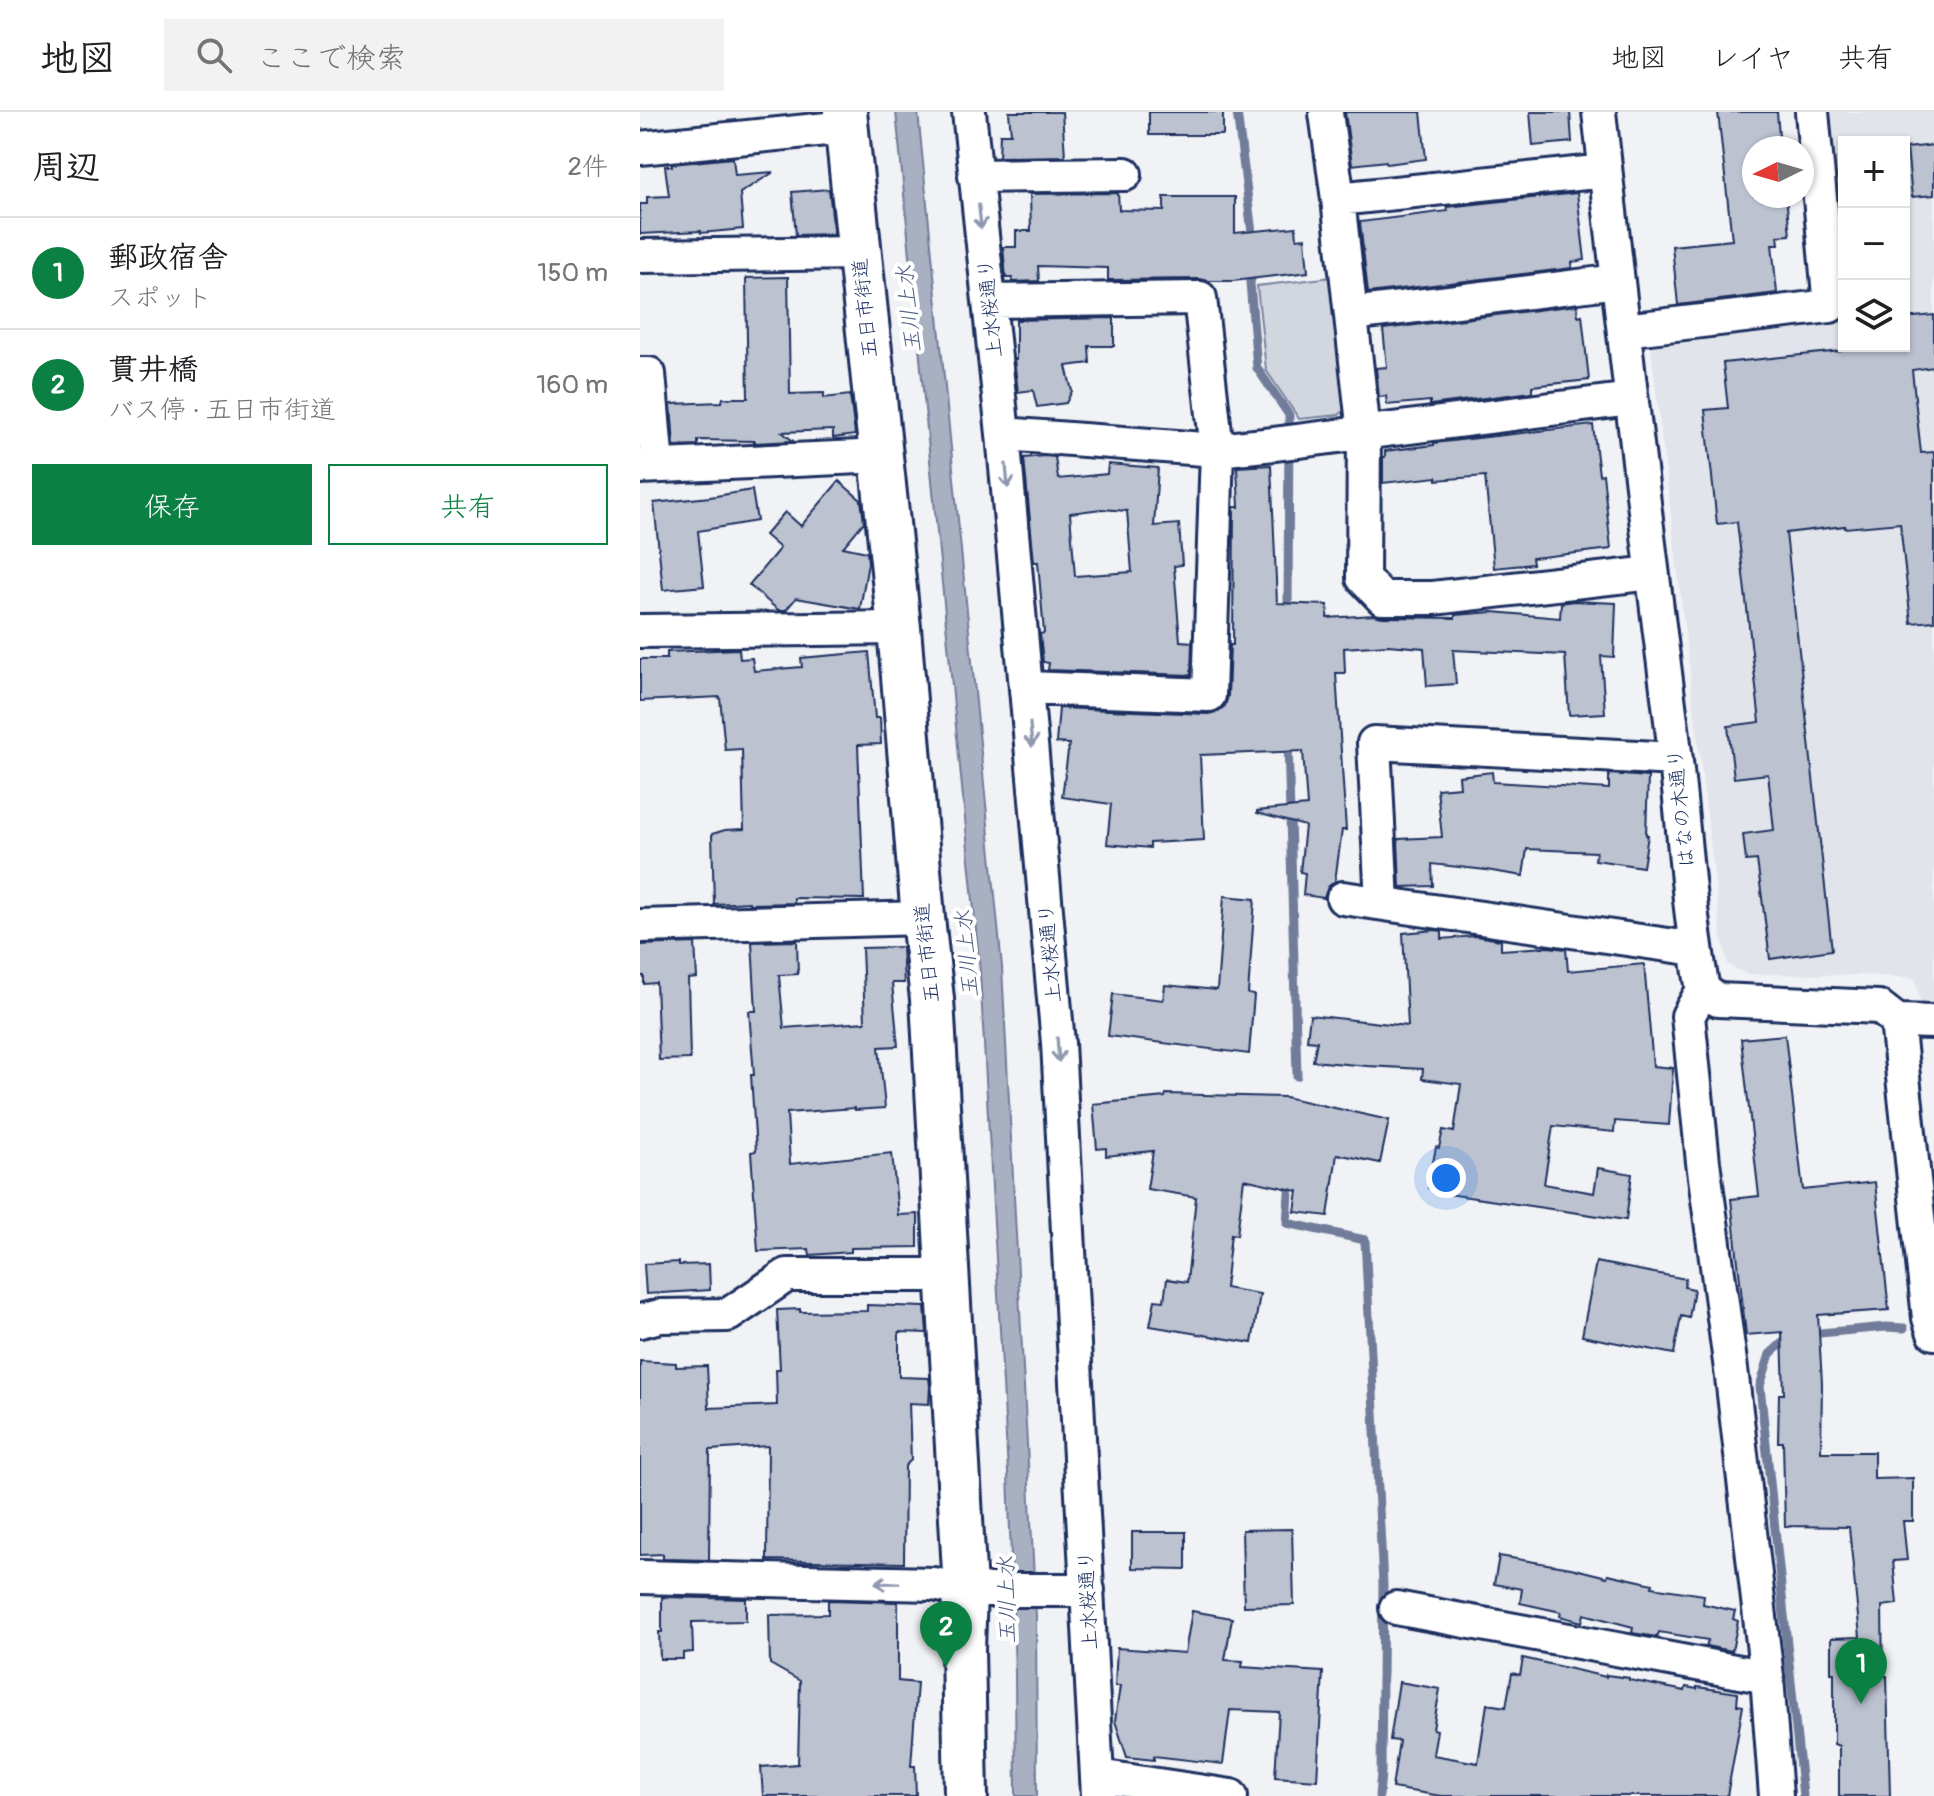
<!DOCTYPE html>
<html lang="ja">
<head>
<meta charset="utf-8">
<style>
	:root { --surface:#fff; --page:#f2f2f2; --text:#202124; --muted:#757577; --line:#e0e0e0; --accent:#0b8043 }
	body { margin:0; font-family:Pangolin,"Klee One",sans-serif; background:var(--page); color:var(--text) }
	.controls { position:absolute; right:24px; top:24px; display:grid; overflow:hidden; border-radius:0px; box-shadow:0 2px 6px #0004 }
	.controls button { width:72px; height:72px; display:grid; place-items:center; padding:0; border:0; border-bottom:2px solid var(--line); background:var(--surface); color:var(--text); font:40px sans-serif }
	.compass { position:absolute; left:1102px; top:24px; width:72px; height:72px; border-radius:50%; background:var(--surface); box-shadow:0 2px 6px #0004; rotate:265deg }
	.you { position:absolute; left:806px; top:1066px; width:28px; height:28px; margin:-20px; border:6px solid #fff; border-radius:50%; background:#1a73e8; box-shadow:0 0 0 12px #1a73e833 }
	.badge { display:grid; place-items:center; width:52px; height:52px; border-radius:50%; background:var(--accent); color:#fff; font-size:26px; font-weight:700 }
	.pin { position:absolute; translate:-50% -66px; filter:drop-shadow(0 2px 4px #0008) }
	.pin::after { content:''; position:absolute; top:42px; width:28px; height:24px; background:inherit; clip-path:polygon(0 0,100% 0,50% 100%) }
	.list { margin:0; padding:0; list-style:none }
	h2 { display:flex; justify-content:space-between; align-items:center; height:104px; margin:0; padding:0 32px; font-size:34px }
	h2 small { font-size:26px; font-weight:400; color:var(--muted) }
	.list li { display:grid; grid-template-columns:52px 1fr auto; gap:24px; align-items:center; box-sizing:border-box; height:112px; padding:0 32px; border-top:2px solid var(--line) }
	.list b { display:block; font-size:30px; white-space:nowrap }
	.list p { margin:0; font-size:26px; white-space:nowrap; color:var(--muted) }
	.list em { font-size:26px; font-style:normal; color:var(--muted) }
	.actions { display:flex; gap:16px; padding:24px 32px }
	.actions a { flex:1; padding:18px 0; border:2px solid var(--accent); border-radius:0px; text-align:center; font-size:28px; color:var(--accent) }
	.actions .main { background:var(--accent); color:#fff }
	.icon { flex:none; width:44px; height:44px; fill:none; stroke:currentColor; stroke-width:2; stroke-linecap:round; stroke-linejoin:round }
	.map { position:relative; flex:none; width:1294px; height:1684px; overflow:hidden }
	header { display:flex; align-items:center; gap:48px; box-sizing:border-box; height:112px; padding:0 40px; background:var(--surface); border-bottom:2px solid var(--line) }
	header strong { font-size:38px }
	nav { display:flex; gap:44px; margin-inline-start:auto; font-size:28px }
	.search { width:560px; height:72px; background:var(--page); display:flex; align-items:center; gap:20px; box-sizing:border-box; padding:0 28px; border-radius:0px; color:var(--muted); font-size:30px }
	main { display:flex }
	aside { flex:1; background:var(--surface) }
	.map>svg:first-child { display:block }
	.built { fill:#e1e4ea }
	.green { fill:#d2d6df; stroke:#76829e; stroke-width:2 }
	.water { fill:#a8b0c2; stroke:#707c9a; stroke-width:2 }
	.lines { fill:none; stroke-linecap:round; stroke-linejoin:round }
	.stream { stroke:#707c9a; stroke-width:9 }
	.building { fill:#bcc2d0; stroke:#1b2f5e; stroke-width:2; fill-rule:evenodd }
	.minor-casing { stroke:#1b2f5e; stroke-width:38 }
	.major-casing { stroke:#1b2f5e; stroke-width:48 }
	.minor { stroke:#fff; stroke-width:32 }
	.major { stroke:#fff; stroke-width:42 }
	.oneway { stroke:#8d97ae }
	.labels { text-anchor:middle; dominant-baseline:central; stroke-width:8; stroke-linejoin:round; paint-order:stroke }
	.street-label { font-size:20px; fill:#1b2f5e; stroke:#fff }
	.water-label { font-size:22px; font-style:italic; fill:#4c5c81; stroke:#fff }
</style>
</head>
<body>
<header>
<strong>地図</strong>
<div class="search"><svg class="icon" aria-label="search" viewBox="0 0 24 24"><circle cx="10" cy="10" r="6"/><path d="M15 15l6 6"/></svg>ここで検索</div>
<nav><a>地図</a><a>レイヤ</a><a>共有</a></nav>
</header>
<main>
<aside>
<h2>周辺<small>2件</small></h2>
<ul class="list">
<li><span class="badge">1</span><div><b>郵政宿舎</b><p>スポット</p></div><em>150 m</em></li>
<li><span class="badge">2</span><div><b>貫井橋</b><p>バス停 · 五日市街道</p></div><em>160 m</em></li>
</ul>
<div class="actions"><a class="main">保存</a><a>共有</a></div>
</aside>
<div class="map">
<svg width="1294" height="1684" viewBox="0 0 1294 1684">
	<rect width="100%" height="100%" fill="#f1f2f5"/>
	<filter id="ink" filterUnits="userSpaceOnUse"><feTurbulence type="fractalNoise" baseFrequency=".0125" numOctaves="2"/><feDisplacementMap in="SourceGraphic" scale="16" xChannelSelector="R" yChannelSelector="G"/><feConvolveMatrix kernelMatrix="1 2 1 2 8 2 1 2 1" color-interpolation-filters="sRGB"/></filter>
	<g filter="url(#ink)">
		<!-- built -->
		<path class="built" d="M1186 0H1294V897H1282L1275 866 1226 863 1107 862 1088 853 1081 821 1010 228 1204 209V234H1264V30H1204V204Z"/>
		<!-- green -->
		<path class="green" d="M692 165 707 296 699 303 659 307 626 258 617 174Z"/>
		<!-- water -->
		<path class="water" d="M256 0H278L362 855 396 1504 397 1684H376L375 1561 368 1361 340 860Z"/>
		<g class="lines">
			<!-- stream -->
			<path class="stream" d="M597 0 613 129
				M615 155 610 170 617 256 649 303 648 501
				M648 628 657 964
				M650 1067 647 1111 725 1128 743 1472 741 1661 739 1684
				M1169 1222 1246 1215 1264 1216
				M1150 1224 1130 1242 1120 1274 1163 1684"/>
		</g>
		<!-- building -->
		<path class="building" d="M369 0H422L425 44 359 45 360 22H371Z
			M509 0H583V23H509Z
			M705 0H781L786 47 747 52 746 49 712 53Z
			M890 0H930L932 30 893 34Z
			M1078 0H1137L1140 36H1114V84H1146L1150 123 1138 124 1139 132H1132L1137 181 1038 193 1032 134 1092 128Z
			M1294 33V83L1272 85 1267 36Z
			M93 46 95 63 134 60 100 81 103 117 61 121V119L0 122V92H7V85L29 84 25 54H32V52Z
			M189 77 194 122 156 123 152 80Z
			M478 81 479 98 524 99V85H595V121L656 115 657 127 665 126 668 160 593 169H569L560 167 468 168V156L398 154 399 169 372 170V166H366L363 135H376V119H391L390 82Z
			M937 81 945 148 932 150V156L728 181 720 110 808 99 807 95Z
			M148 165 150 282 184 281V286L210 283 215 323 193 326V318L142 320 153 329 115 331V329L58 328V333L34 334 31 292 82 290 83 286H108L106 166Z
			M937 193 938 204 942 203 949 268 892 274V280L790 293V289L747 293 746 284 739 285 736 256 747 255 743 217Z
			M1294 203V255L1272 258 1281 341 1294 340V509L1271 511 1260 411 1205 416V414L1146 421 1192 838 1130 847 1117 748 1106 749 1103 722 1134 718 1128 662 1094 666 1088 614 1120 610 1097 410 1077 412 1065 298 1088 296 1083 251 1201 239V234H1264V206Z
			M474 206V234H449L450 251 426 254 432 279 426 291 397 295 393 278 378 280 374 247H376V208Z
			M953 313 959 363 963 362 971 437 892 446 893 452 854 456 845 364 797 368V365L743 371V345H745V339L794 333V331Z
			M404 344 415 345 418 367 467 362 468 352 518 356 514 414 539 412 542 453 534 454 540 529 552 530 551 563 408 558 409 551 403 550 400 522 404 521 398 450H394L384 346ZM461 397 487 399 492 460 435 464 430 401Z
			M631 353 637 491 688 493 687 506 734 503 742 505 815 506V503L853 500 920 506 921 491 933 489 976 491 974 545 961 544 965 601 929 603 925 543 813 538 816 572 787 574 784 536 748 533 704 536 705 561H696L706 718H702L695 769 688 775 684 786 663 783 665 761 660 760 665 714 617 701V699L667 694 663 639 560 643 564 728 510 731V736L467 732 471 692 422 685 429 632 416 631 419 596 568 602 577 600 585 594 588 584 590 533H593L594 395H599L597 355Z
			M199 369 221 388 224 410 203 435 227 440 228 451 220 497 156 486 146 498H138L109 473 140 436 125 423 145 400 161 414Z
			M112 378 117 409 58 419 64 474 23 478 14 391 70 385Z
			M99 537 100 547 112 546 114 559 162 555 161 546 229 540 235 606H240L241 632 218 633 224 787 154 786V791L109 792V790L74 792 72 722 85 718 104 717 102 637 85 638 80 585 0 589V547H27V540Z
			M852 660 853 670 969 677V662L1008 665 1006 723H1008L1003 755 955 748 956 740 887 737 883 764 846 758 792 752 793 774 760 775 758 727 802 725 797 677 820 675 819 664Z
			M584 784 615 787 608 882 614 883 609 942 468 924 473 882 523 888 525 873 577 878Z
			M795 818 802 819V827L835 824 861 828V838L908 835 926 837 928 859 1004 852 1013 954 1033 956 1029 1013 975 1009 974 1020 913 1014 904 1072 954 1081 958 1056 992 1062 986 1108 794 1080 795 1078 788 1076 796 1035 799 1036 803 1018 814 1020 821 972 782 967 783 957 727 954 673 949 677 929 667 928 670 903 768 914 763 821Z
			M157 829 158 862 139 863 144 916 225 910 222 836 262 835 264 871H252L258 934 239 935 245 996 215 998V996L147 1001 150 1052 252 1041 258 1103 278 1102V1135L211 1136V1140L170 1143 169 1137 118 1139 111 1040 116 1039 111 963H114L109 899H116L112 830Z
			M55 831 57 866 48 867 50 947 19 948 16 871 4 872V864H0V833Z
			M1145 923 1163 1078 1235 1070 1249 1198 1178 1203 1182 1271 1181 1340H1234V1367L1273 1366V1409H1263L1267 1448 1253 1449 1257 1492 1242 1494 1243 1564H1247L1250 1684H1199V1634L1194 1632V1561H1191V1526L1220 1525 1209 1415 1145 1414 1143 1330H1138L1139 1282H1144L1142 1220 1106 1223 1091 1087 1119 1084 1101 927Z
			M526 982 645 985 749 1008 740 1051 697 1042 688 1104 655 1100 658 1079 604 1067 597 1123 591 1122 585 1176 620 1182 612 1231 510 1214 515 1188 524 1189 527 1167 547 1170 556 1085 507 1077 513 1039 466 1044V1036L457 1037 453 992 525 985Z
			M39 1150V1153L69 1152 70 1178 6 1182 4 1152Z
			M956 1150 1046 1167 1044 1175 1054 1177 1049 1206 1041 1204 1034 1242 942 1224Z
			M227 1193 285 1195 287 1221 259 1220V1265L289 1266 290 1274 289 1292 269 1291 271 1348 265 1354 264 1451 127 1448 128 1334 70 1338 69 1448 23 1447V1442L0 1443V1249L36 1251V1255L67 1254 69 1296 137 1293 136 1257H140L137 1198 160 1197V1200L227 1199Z
			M652 1417 654 1493 604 1494 602 1418Z
			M492 1420H546V1457L492 1456Z
			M859 1444 931 1456 967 1465 968 1462 1013 1472 1012 1475 1064 1483 1063 1492 1095 1499 1093 1507 1098 1509 1092 1539 1066 1534 1068 1528 1019 1520 1017 1525 992 1521 993 1515 944 1502 942 1510 920 1504 921 1500 880 1491 882 1477 854 1472Z
			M22 1485 106 1487V1509L52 1510 53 1540 43 1541V1547H20L19 1520H22Z
			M188 1488 258 1490V1569L277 1571 271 1654H275L276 1684H123L121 1655 158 1652 160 1569 130 1552 129 1503 188 1502Z
			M552 1499 592 1506 585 1548 603 1549 602 1555 683 1560 677 1668 635 1665 639 1600 590 1598 583 1652 514 1644V1648L487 1645 475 1609 480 1574H475L477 1536 545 1541Z
			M883 1546 966 1565V1563L989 1566V1568L1045 1579 1046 1575 1057 1577V1575L1098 1581 1097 1593 1103 1594 1087 1684H801L752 1676 759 1629 750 1628 759 1570 800 1577 793 1617 797 1618 793 1643 838 1651 847 1592 866 1595 872 1561 880 1563Z"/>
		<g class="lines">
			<!-- minor casing -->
			<g class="minor-casing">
				<path id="minor" d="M329 0 363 322 418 931 458 1684
					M959 0C982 211 1007 421 1034 632 1044 714 1048 797 1063 878L1078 888 1239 895 1257 909 1289 1206 1294 1221
					M686 1 698 87
					M0 36 206 15
					M965 59 698 87 724 321 723 466 742 486H793L1012 461
					M335 64 485 62
					M0 144 219 141
					M349 189 560 186 577 338 569 583 387 576
					M712 202 978 169
					M984 218 1190 194 1172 0
					M0 262H9L17 354
					M363 322 577 338 634 332 991 287
					M0 355 242 344
					M0 519 259 516
					M703 786 1056 837
					M742 791 734 631 1036 647
					M0 814 283 806
					M1063 878 1048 904 1063 1050 1092 1265 1127 1565 1136 1684
					M1257 909 1294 910
					M0 1209 20 1204 88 1203 147 1163H308
					M0 1465 293 1472 325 1478H448
					M756 1496 1127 1565
					M458 1664 591 1684"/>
			</g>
			<!-- major casing -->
			<g class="major-casing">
				<path id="major" d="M205 0 259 516 283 806 292 887 325 1478 323 1538 326 1684"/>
			</g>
			<!-- minor -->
			<use href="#minor" class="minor"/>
			<!-- major -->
			<use href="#major" class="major"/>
		</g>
		<!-- one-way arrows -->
		<defs><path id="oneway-shaft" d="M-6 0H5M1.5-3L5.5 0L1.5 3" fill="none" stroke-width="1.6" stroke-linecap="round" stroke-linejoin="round" transform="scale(2)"/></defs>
		<g class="oneway">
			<use href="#oneway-shaft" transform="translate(340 105) rotate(84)"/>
			<use href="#oneway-shaft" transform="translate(367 364) rotate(85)"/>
			<use href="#oneway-shaft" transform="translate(391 623) rotate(85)"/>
			<use href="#oneway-shaft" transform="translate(418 938) rotate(86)"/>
			<use href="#oneway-shaft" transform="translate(247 1471) rotate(-179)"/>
		</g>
	</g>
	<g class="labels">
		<!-- street labels -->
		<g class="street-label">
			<text transform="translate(225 196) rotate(-96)">五日市街道</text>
			<text transform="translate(350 196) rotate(-96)">上水桜通り</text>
			<text transform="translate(1041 696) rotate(-96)">はなの木通り</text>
			<text transform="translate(287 841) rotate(-96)">五日市街道</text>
			<text transform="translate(410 841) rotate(-95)">上水桜通り</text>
			<text transform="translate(448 1488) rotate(-93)">上水桜通り</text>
		</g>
		<!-- water labels -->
		<g class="water-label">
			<text transform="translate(269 197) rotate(-96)">玉川上水</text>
			<text transform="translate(327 842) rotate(-95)">玉川上水</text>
			<text transform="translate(367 1488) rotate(-91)">玉川上水</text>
		</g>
	</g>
</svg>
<div class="controls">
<button>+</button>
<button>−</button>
<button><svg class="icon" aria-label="layers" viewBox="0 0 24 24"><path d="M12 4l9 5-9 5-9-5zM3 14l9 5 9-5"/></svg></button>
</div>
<svg class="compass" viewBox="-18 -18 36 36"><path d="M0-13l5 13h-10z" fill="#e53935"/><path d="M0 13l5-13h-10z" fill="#757577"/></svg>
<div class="you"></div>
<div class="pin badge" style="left:1221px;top:1592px">1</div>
<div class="pin badge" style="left:306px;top:1555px">2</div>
</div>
</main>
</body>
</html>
